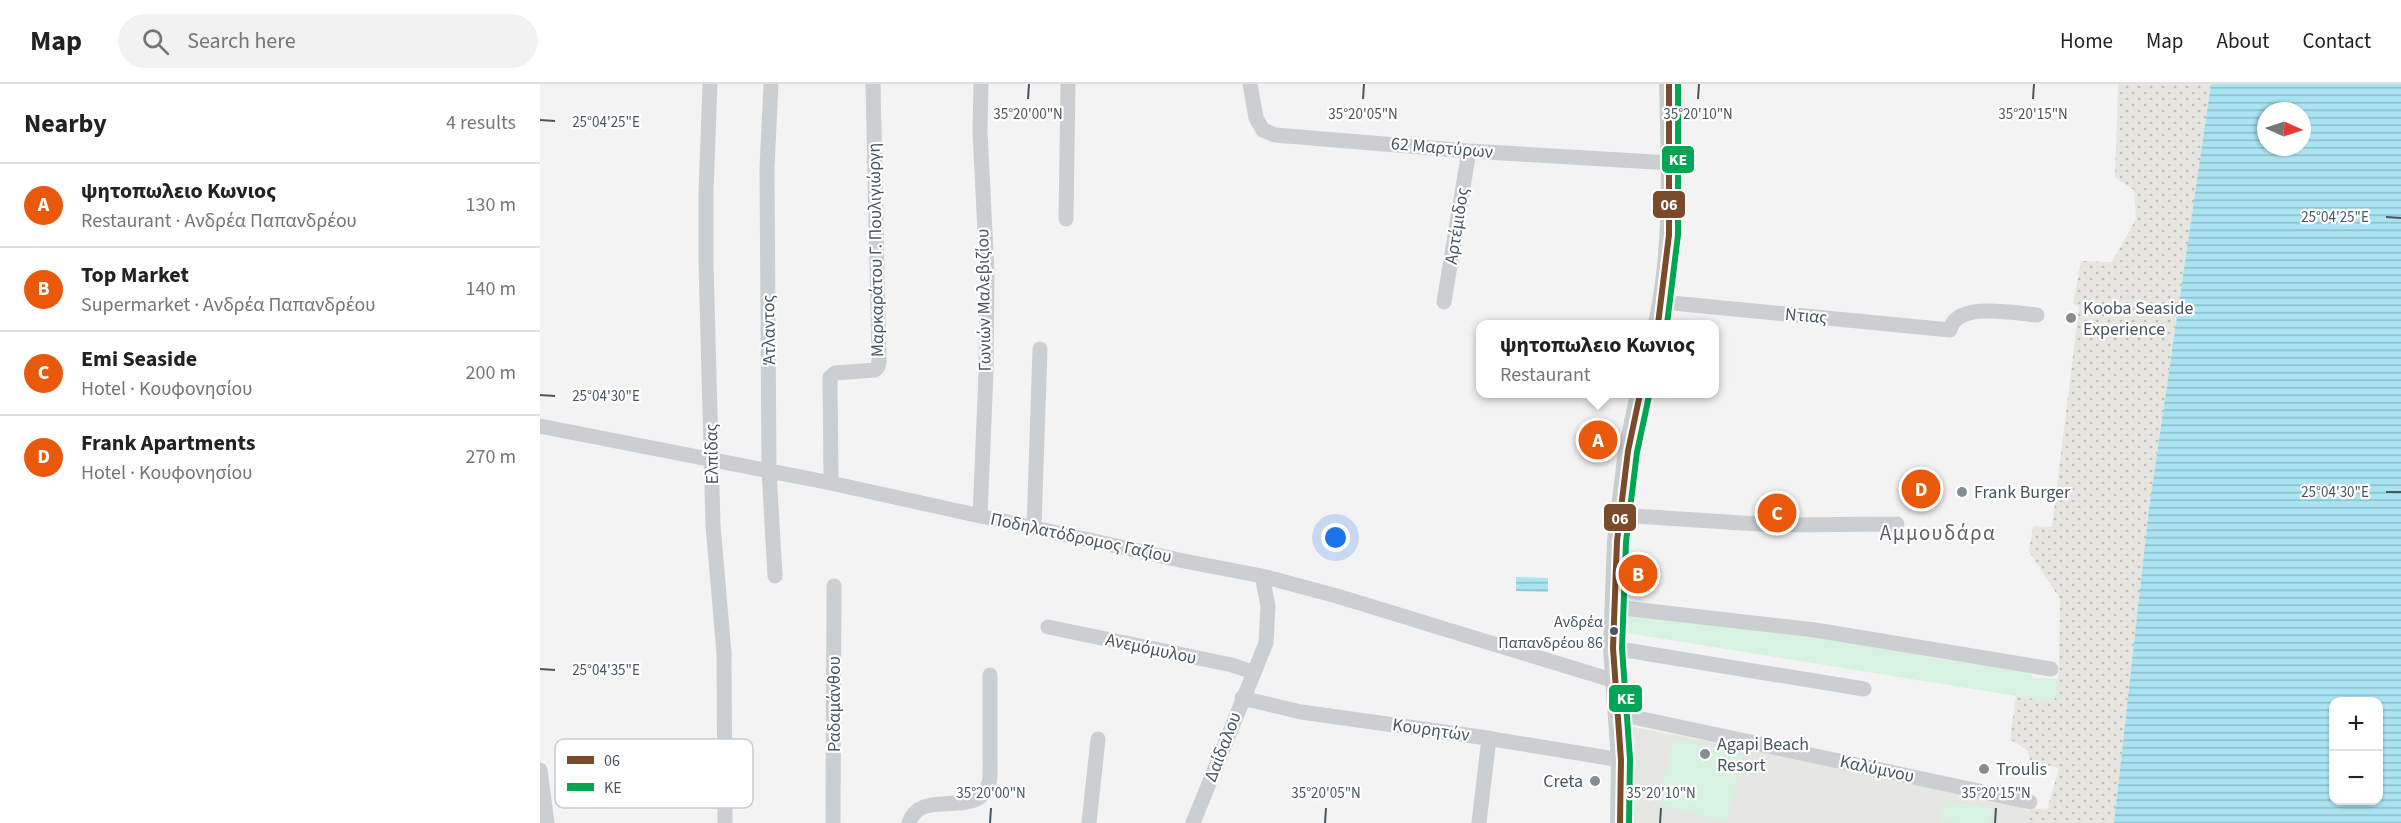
<!DOCTYPE html>
<html lang="en">
<head>
<meta charset="utf-8">
<style>
	:root { --surface:#fff; --page:#f2f2f2; --text:#222; --muted:#767676; --line:#e0e0e0; --accent:#ea580c }
	body { margin:0; font-family:"Source Sans 3",sans-serif; background:var(--page); color:var(--text) }
	.controls { position:absolute; right:18px; bottom:18px; display:grid; overflow:hidden; border-radius:12px; box-shadow:0 2px 4px #0004 }
	.controls button { width:54px; height:54px; display:grid; place-items:center; padding:0; border:0; border-bottom:2px solid var(--line); background:var(--surface); color:var(--text); font:30px sans-serif }
	.compass { position:absolute; left:1717px; top:18px; width:54px; height:54px; border-radius:50%; background:var(--surface); box-shadow:0 2px 4px #0004; rotate:93deg }
	.you { position:absolute; left:796px; top:454px; width:21px; height:21px; margin:-15px; border:4px solid #fff; border-radius:50%; background:#1a73e8; box-shadow:0 0 0 9px #1a73e833 }
	.badge { display:grid; place-items:center; width:39px; height:39px; border-radius:50%; background:var(--accent); color:#fff; font-size:20px; font-weight:700 }
	.pin { position:absolute; translate:-50% -50%; border:3px solid #fff; box-shadow:0 2px 6px #0006 }
	.popup { position:absolute; left:936px; top:236px; width:243px; height:78px; box-sizing:border-box; display:grid; place-content:center; border-radius:12px; background:var(--surface); filter:drop-shadow(0 2px 4px #0005); font-size:20px; white-space:nowrap; color:var(--muted) }
	.popup b { font-size:22px; color:var(--text) }
	.popup::after { content:''; position:absolute; left:50%; top:100%; margin-left:-12px; border:12px solid transparent; border-top-color:var(--surface) }
	.list { margin:0; padding:0; list-style:none }
	h2 { display:flex; justify-content:space-between; align-items:center; height:78px; margin:0; padding:0 24px; font-size:26px }
	h2 small { font-size:20px; font-weight:400; color:var(--muted) }
	.list li { display:grid; grid-template-columns:39px 1fr auto; gap:18px; align-items:center; box-sizing:border-box; height:84px; padding:0 24px; border-top:2px solid var(--line) }
	.list b { display:block; font-size:22px; white-space:nowrap }
	.list p { margin:0; font-size:20px; white-space:nowrap; color:var(--muted) }
	.list em { font-size:20px; font-style:normal; color:var(--muted) }
	.icon { flex:none; width:33px; height:33px; fill:none; stroke:currentColor; stroke-width:2; stroke-linecap:round; stroke-linejoin:round }
	.map { position:relative; flex:none; width:1861px; height:739px; overflow:hidden }
	header { display:flex; align-items:center; gap:36px; box-sizing:border-box; height:84px; padding:0 30px; background:var(--surface); border-bottom:2px solid var(--line) }
	header strong { font-size:28px }
	nav { display:flex; gap:33px; margin-inline-start:auto; font-size:21px }
	.search { width:420px; height:54px; background:var(--page); display:flex; align-items:center; gap:15px; box-sizing:border-box; padding:0 21px; border-radius:33px; color:var(--muted); font-size:22px }
	main { display:flex }
	aside { flex:1; background:var(--surface) }
	.map>svg:first-child { display:block }
	.commercial { fill:#e6e6e2 }
	.grass { fill:#d7f2e1 }
	.sand { fill:url(#sand-dots) }
	.water { fill:url(#water-rules); fill-rule:evenodd }
	.lines { fill:none; stroke-linecap:round; stroke-linejoin:round }
	.minor { stroke:#cccfd1; stroke-width:15 }
	.major { stroke:#c8cdcf; stroke-width:20 }
	.bus-1-casing { stroke:#fff; stroke-width:10 }
	.bus-2-casing { stroke:#fff; stroke-width:10 }
	.bus-1 { stroke:#7a4b2a; stroke-width:6 }
	.bus-2 { stroke:#00a651; stroke-width:6 }
	.ticks { fill:none; stroke:#485660; stroke-width:2 }
	.poi-dot { fill:#848d93; stroke:#fff; stroke-width:2 }
	.bus-dot { fill:#485660; stroke:#fff; stroke-width:2 }
	.labels { text-anchor:middle; dominant-baseline:central; stroke-width:4.5; stroke-linejoin:round; paint-order:stroke }
	.bus-label { font-size:16px; fill:#485660; stroke:#fff; text-anchor:end }
	.street-label { font-size:18px; fill:#485660; stroke:#fff }
	.poi-label { font-size:18px; fill:#485660; stroke:#fff; text-anchor:start }
	.quarter-label { font-size:21px; letter-spacing:1.5px; fill:#5e6267; stroke:#fff }
	.key { fill:#fff; stroke:#c8cccf; stroke-width:1.5 }
	.key-label { font-size:16px; fill:#485660 }
	.ticks-label { font-size:15px; text-anchor:middle; fill:#485660; stroke:#fff; stroke-width:4.5; stroke-linejoin:round; paint-order:stroke }
	.line-badge { stroke:#fff; stroke-width:2 }
	.badge-label { font-size:16px; text-anchor:middle; font-weight:bold; fill:#fff }
</style>
</head>
<body>
<header>
<strong>Map</strong>
<div class="search"><svg class="icon" aria-label="search" viewBox="0 0 24 24"><circle cx="10" cy="10" r="6"/><path d="M15 15l6 6"/></svg>Search here</div>
<nav><a>Home</a><a>Map</a><a>About</a><a>Contact</a></nav>
</header>
<main>
<aside>
<h2>Nearby<small>4 results</small></h2>
<ul class="list">
<li><span class="badge">A</span><div><b>ψητοπωλειο Κωνιος</b><p>Restaurant · Ανδρέα Παπανδρέου</p></div><em>130 m</em></li>
<li><span class="badge">B</span><div><b>Top Market</b><p>Supermarket · Ανδρέα Παπανδρέου</p></div><em>140 m</em></li>
<li><span class="badge">C</span><div><b>Emi Seaside</b><p>Hotel · Κουφονησίου</p></div><em>200 m</em></li>
<li><span class="badge">D</span><div><b>Frank Apartments</b><p>Hotel · Κουφονησίου</p></div><em>270 m</em></li>
</ul>
</aside>
<div class="map">
<svg width="1861" height="739" viewBox="0 0 1861 739">
	<defs>
		<pattern id="sand-dots" width="8" height="8" patternUnits="userSpaceOnUse" patternTransform="scale(1.5)"><rect width="8" height="8" fill="#e6e5df"/><path d="M2 2h.1M6 6h.1" fill="none" stroke="#bcbcb8" stroke-width="1.8" stroke-linecap="round"/></pattern>
		<pattern id="water-rules" width="6" height="5" patternUnits="userSpaceOnUse" patternTransform="scale(1.5)"><rect width="6" height="5" fill="#aae4f2"/><path d="M0 2.5h6" fill="none" stroke="#8cbcc7"/></pattern>
	</defs>
	<rect width="100%" height="100%" fill="#f3f3f3"/>
	<!-- commercial -->
	<path class="commercial" d="M1093 643 1381 697 1474 719 1490 728 1487 739H1090Z"/>
	<!-- grass -->
	<path class="grass" d="M1080 528 1294 556 1413 577 1490 587 1493 594 1518 595 1514 618 1081 548Z
		M1134 654 1203 671 1187 738 1118 721Z
		M1404 716 1453 725 1450 739H1417L1400 736Z"/>
	<!-- sand -->
	<path class="sand" d="M1578 0H1671L1609 424 1574 739H1487L1490 724 1507 726 1519 684 1490 677 1488 667 1470 655 1476 612 1514 618 1519 587 1520 515 1489 467 1493 442 1512 443 1539 223 1533 220 1541 177 1572 178 1596 135 1594 106 1575 94Z"/>
	<!-- water -->
	<path class="water" d="M1671 0H1861V739H1574L1609 424ZM1726 27H1762V63H1726ZM1794 618H1838V716H1794Z
		M976 493 1008 494V508L976 507Z"/>
	<g class="lines">
		<!-- minor -->
		<path class="minor" d="M170 0 166 108V178L173 441 184 569 185 739
			M231 0 227 84 229 386 235 492
			M710 0 716 34 723 46 735 51 929 67 1131 79
			M526 135 528 0
			M904 218 929 67
			M1122 218 1410 246C1416 217 1474 229 1497 231
			M0 342 291 399 644 477 722 492 797 512 1075 597
			M291 399 290 293 295 289 335 286 338 283 339 277 333 0
			M1079 431 1233 441 1357 440
			M440 432 446 289 447 189 440 47 441 0
			M494 443 500 265
			M1074 523 1275 546 1511 585
			M508 543 692 581 713 588
			M1073 564 1324 605
			M702 614 761 628 940 653 1081 676
			M1079 630 1490 718
			M0 686 7 739
			M293 739 294 502
			M369 739C381 702 439 737 449 699 451 691 450 679 450 671 450 644 450 618 450 591
			M549 739 558 655
			M653 739 726 559 728 522 722 492
			M939 739 949 654"/>
		<!-- major -->
		<path class="major" d="M1118 240C1135 161 1131 81 1129 0
			M1080 739 1081 676 1073 564 1077 457 1088 367 1100 310"/>
		<!-- bus-1 casing -->
		<g class="bus-1-casing">
			<path id="bus-1" d="M1118 240 1129 151V0
				M1080 739 1081 676 1073 564 1077 457 1088 367 1100 310"/>
		</g>
		<!-- bus-2 casing -->
		<g class="bus-2-casing">
			<path id="bus-2" d="M1127 240 1138 151V0
				M1089 739 1090 675 1082 564 1086 458 1097 368 1109 312"/>
		</g>
		<!-- bus-1 -->
		<use href="#bus-1" class="bus-1"/>
		<!-- bus-2 -->
		<use href="#bus-2" class="bus-2"/>
	</g>
	<!-- ticks -->
	<path class="ticks" d="M488 15 489 0M823 15 824 0M1158 15 1159 0M1493 15 1494 0M0 36 15 37M1846 133 1861 134M0 311 15 312M1846 408H1861M0 585 15 586M450 739 451 724M785 739 786 724M1120 739 1121 724M1455 739 1456 724"/>
	<!-- markers -->
	<g class="poi-dot">
		<circle cx="1531" cy="234" r="6"/>
		<circle cx="1422" cy="408" r="6"/>
		<circle cx="1165" cy="670" r="6"/>
		<circle cx="1444" cy="685" r="6"/>
		<circle cx="1055" cy="697" r="6"/>
	</g>
	<circle class="bus-dot" cx="1074" cy="547" r="5"/>
	<g class="labels">
		<!-- bus labels -->
		<g class="bus-label">
			<text x="1063" y="538">Ανδρέα<tspan x="1063" dy="21">Παπανδρέου 86</tspan></text>
		</g>
		<!-- street labels -->
		<g class="street-label">
			<text transform="translate(902 64) rotate(5)">62 Μαρτύρων</text>
			<text transform="translate(917 142) rotate(-81)">Αρτέμιδος</text>
			<text transform="translate(336 166) rotate(-91)">Μαρκαράτου Γ. Πουλιγιώργη</text>
			<text transform="translate(444 216) rotate(-91)">Γωνιών Μαλεβιζίου</text>
			<text transform="translate(1266 232) rotate(5)">Ντιας</text>
			<text transform="translate(229 246) rotate(-91)">Άτλαντος</text>
			<text transform="translate(172 370) rotate(-91)">Ελπίδας</text>
			<text transform="translate(541 454) rotate(12)">Ποδηλατόδρομος Γαζίου</text>
			<text transform="translate(611 565) rotate(12)">Ανεμόμυλου</text>
			<text transform="translate(294 620) rotate(-90)">Ραδαμάνθου</text>
			<text transform="translate(891 646) rotate(8)">Κουρητών</text>
			<text transform="translate(683 663) rotate(-69)">Δαίδαλου</text>
			<text transform="translate(1337 685) rotate(12)">Καλύμνου</text>
		</g>
		<!-- poi labels -->
		<g class="poi-label">
			<text x="1543" y="224">Kooba Seaside<tspan x="1543" dy="21">Experience</tspan></text>
			<text x="1434" y="408">Frank Burger</text>
			<text x="1177" y="660">Agapi Beach<tspan x="1177" dy="21">Resort</tspan></text>
			<text x="1456" y="685">Troulis</text>
			<text x="1043" y="697" text-anchor="end">Creta</text>
		</g>
		<!-- quarter labels -->
		<g class="quarter-label">
			<text x="1398" y="449">Αμμουδάρα</text>
		</g>
	</g>
	<!-- legend -->
	<rect x="15" y="655" width="198" height="69" rx="9" class="key"/>
	<rect x="27" y="672" width="27" height="8" fill="#7a4b2a"/>
	<rect x="27" y="699" width="27" height="8" fill="#00a651"/>
	<g class="key-label">
		<text x="64" y="682">06</text>
		<text x="64" y="709">KE</text>
	</g>
	<g class="ticks-label">
		<text x="488" y="35">35°20'00"N</text>
		<text x="823" y="35">35°20'05"N</text>
		<text x="1158" y="35">35°20'10"N</text>
		<text x="1493" y="35">35°20'15"N</text>
		<text x="66" y="43">25°04'25"E</text>
		<text x="1795" y="138">25°04'25"E</text>
		<text x="66" y="317">25°04'30"E</text>
		<text x="1795" y="413">25°04'30"E</text>
		<text x="66" y="591">25°04'35"E</text>
		<text x="451" y="714">35°20'00"N</text>
		<text x="786" y="714">35°20'05"N</text>
		<text x="1121" y="714">35°20'10"N</text>
		<text x="1456" y="714">35°20'15"N</text>
	</g>
	<g class="line-badge">
		<rect x="1121" y="61" width="34" height="29" rx="6" fill="#00a651"/>
		<rect x="1112" y="106" width="34" height="29" rx="6" fill="#7a4b2a"/>
		<rect x="1063" y="419" width="34" height="29" rx="6" fill="#7a4b2a"/>
		<rect x="1068" y="600" width="35" height="29" rx="6" fill="#00a651"/>
	</g>
	<g class="badge-label">
		<text x="1138" y="81">KE</text>
		<text x="1129" y="126">06</text>
		<text x="1080" y="440">06</text>
		<text x="1086" y="620">KE</text>
	</g>
</svg>
<div class="controls">
<button>+</button>
<button>−</button>
</div>
<svg class="compass" viewBox="-18 -18 36 36"><path d="M0-13l5 13h-10z" fill="#e53935"/><path d="M0 13l5-13h-10z" fill="#767676"/></svg>
<div class="you"></div>
<div class="pin badge" style="left:1058px;top:356px">A</div>
<div class="popup"><b>ψητοπωλειο Κωνιος</b>Restaurant</div>
<div class="pin badge" style="left:1098px;top:490px">B</div>
<div class="pin badge" style="left:1237px;top:429px">C</div>
<div class="pin badge" style="left:1381px;top:405px">D</div>
</div>
</main>
</body>
</html>
